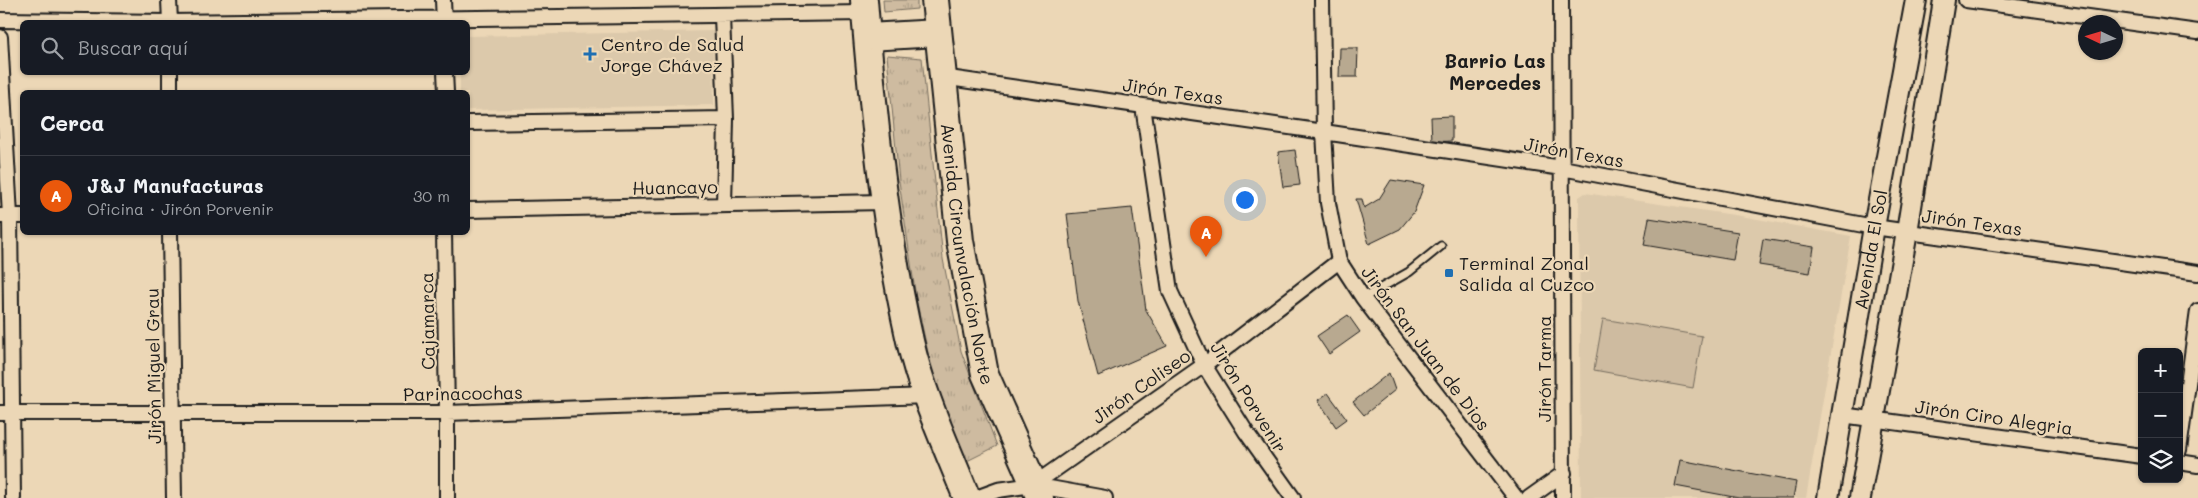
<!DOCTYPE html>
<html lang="es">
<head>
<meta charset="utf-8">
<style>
	:root { --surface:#171b24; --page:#20242c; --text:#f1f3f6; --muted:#9ea1a6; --line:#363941; --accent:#ea580c }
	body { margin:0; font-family:Mali,sans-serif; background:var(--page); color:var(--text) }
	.controls { position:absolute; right:15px; bottom:15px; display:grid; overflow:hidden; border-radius:8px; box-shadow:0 1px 4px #0004 }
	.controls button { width:45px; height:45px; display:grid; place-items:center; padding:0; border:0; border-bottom:1px solid var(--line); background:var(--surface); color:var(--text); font:25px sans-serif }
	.compass { position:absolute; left:2078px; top:15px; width:45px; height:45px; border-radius:50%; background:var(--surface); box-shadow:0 1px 4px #0004; rotate:274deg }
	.you { position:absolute; left:1244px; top:199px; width:18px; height:18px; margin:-12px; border:4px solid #fff; border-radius:50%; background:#1a73e8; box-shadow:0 0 0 8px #1a73e833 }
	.badge { display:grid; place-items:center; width:32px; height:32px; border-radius:50%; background:var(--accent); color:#fff; font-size:16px; font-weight:700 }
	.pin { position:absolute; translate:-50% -41px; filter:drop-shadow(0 1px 2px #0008) }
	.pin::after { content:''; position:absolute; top:26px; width:18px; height:15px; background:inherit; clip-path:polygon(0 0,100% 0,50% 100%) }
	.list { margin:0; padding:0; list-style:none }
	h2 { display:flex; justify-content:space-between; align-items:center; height:65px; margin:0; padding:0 20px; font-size:21px }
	h2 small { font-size:16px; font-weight:400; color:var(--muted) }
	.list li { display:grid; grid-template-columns:32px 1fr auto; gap:15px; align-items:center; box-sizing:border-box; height:80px; padding:0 20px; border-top:1px solid var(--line) }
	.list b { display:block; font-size:19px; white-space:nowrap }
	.list p { margin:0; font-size:16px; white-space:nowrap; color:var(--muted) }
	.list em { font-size:16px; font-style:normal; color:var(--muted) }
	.icon { flex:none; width:28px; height:28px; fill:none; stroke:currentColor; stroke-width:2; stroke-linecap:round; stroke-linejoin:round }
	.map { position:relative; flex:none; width:2198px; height:498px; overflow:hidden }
	.search { position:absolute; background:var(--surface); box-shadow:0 1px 4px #0004; left:20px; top:20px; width:450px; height:55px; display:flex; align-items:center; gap:12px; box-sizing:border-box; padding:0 18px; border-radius:8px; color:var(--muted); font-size:19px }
	.panel { position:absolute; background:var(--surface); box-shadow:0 1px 4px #0004; left:20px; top:90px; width:450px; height:145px; border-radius:8px }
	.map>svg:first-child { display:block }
	.built { fill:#dcc9ab }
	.park { fill:url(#park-tufts); stroke:#756c5e }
	.pitch { fill:#cebba0; stroke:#756c5e }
	.building { fill:#b8a990; stroke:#1c1c1c }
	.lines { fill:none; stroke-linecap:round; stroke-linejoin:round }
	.lane-casing { stroke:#1c1c1c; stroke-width:11 }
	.street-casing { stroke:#1c1c1c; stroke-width:18 }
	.secondary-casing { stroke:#1c1c1c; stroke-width:24 }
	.highway-casing { stroke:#1c1c1c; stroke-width:30 }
	.lane { stroke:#ecd7b6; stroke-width:7 }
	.street { stroke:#ecd7b6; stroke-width:14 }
	.secondary { stroke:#ecd7b6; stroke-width:20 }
	.highway { stroke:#ecd7b6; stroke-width:26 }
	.poi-dot { fill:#1f6fb2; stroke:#ecd7b6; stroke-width:2 }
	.labels { text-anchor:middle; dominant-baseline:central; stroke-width:4.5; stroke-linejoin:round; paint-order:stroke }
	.poi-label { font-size:18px; fill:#1c1c1c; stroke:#ecd7b6; text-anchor:start }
	.street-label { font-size:18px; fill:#1c1c1c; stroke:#ecd7b6 }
	.neighbourhood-label { font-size:19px; font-weight:bold; fill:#1c1c1c; stroke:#ecd7b6 }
</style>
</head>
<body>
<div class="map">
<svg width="2198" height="498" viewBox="0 0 2198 498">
	<defs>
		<pattern id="park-tufts" width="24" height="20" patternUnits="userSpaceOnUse" patternTransform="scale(1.25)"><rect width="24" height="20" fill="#cebba0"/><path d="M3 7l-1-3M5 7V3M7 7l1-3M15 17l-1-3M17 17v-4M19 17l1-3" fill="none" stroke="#b0a089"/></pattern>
	</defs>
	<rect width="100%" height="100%" fill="#ecd7b6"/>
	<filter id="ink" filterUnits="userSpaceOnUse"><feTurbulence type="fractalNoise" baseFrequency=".02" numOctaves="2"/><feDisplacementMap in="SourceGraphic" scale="10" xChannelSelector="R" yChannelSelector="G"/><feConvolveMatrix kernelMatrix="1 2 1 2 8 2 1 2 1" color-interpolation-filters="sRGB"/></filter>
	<g filter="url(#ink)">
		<!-- built -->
		<path class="built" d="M713 31 714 105 468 110V92H460V73L468 72V36Z
			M1585 193 1741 216 1851 236 1806 498H1581L1579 197Z"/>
		<!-- park -->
		<path class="park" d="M883 0H917V9L884 12Z
			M887 55 922 58 943 259 961 351 997 446 965 462 932 371 916 298 899 181Z"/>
		<!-- pitch -->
		<path class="pitch" d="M1603 319 1702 336 1693 388 1594 370Z"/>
		<!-- building -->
		<path class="building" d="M1340 48H1358L1357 77H1339Z
			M1452 116V141L1432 142 1431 117Z
			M1295 150 1300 185 1283 187 1278 152Z
			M1391 180 1424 185 1414 212 1400 229 1369 244 1356 199H1362L1364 208 1379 199Z
			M1132 208 1146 310 1167 346 1098 376 1078 301 1067 214Z
			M1649 218 1738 232 1733 260 1644 245Z
			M1763 239 1814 247 1810 273 1759 265Z
			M1348 315 1360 332 1329 354 1317 336Z
			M1389 373 1395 390 1364 415 1353 402Z
			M1328 393 1347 419 1336 427 1318 400Z
			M1680 460 1796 482 1793 498H1739L1675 486Z"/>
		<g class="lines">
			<!-- lane casing -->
			<g class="lane-casing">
				<path id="lane" d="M1363 298 1409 272 1441 246"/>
			</g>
			<!-- street casing -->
			<g class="street-casing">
				<path id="street" d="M169 0 170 22
					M443 0 444 22
					M1322 0 1324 132 1328 203 1339 261 1363 298 1516 498
					M1561 0 1563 498
					M1966 0 2198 32
					M722 16 726 119 724 205
					M0 20 170 22 865 13
					M0 37 10 216 13 498
					M445 72 446 92
					M942 77 1324 132 1562 168 1874 227 2198 273
					M170 92V72
					M1143 106 1170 291 1204 365 1246 432 1293 498
					M468 123 726 119
					M468 210 884 202
					M0 216H22
					M170 232 174 498
					M444 232 447 413V498
					M0 413H447L928 396
					M1842 415 2142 456
					M2179 450 2198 311
					M2179 462 2198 465
					M1033 485 1204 365 1339 261
					M976 498 998 490 1033 485 1105 498
					M1529 498 1564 473"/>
			</g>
			<!-- secondary casing -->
			<g class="secondary-casing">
				<g id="secondary">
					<path id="s1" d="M1828 498 1874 227 1916 0"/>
					<path d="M1860 498 1907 232 1944 0"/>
				</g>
			</g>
			<!-- highway casing -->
			<g class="highway-casing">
				<g id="highway">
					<path d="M864 0C873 114 885 230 910 341 922 395 947 447 967 498"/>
					<path id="s2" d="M935 0 960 241 985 374 1040 498"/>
					<path d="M868 37 938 33"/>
				</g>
			</g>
			<!-- lane -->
			<use href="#lane" class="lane"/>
			<!-- street -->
			<use href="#street" class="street"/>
			<!-- secondary -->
			<use href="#secondary" class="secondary"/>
			<!-- highway -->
			<use href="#highway" class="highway"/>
		</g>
	</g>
	<!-- markers -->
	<g class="poi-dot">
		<path d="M587.5 46.5h5v5h5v5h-5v5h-5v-5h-5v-5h5z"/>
		<rect x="1444" y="268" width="10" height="10" rx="2.5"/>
	</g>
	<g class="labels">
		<!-- poi labels -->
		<g class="poi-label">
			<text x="601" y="44">Centro de Salud<tspan x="601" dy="21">Jorge Chávez</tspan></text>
			<text x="1459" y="263">Terminal Zonal<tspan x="1459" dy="21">Salida al Cuzco</tspan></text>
		</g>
		<!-- street labels -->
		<g class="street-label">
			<text transform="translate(1173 91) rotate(8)">Jirón Texas</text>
			<text transform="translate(1574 152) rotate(10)">Jirón Texas</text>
			<text transform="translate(675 187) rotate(-1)">Huancayo</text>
			<text transform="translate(1972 222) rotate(8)">Jirón Texas</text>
			<text stroke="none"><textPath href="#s1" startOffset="252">Avenida El Sol</textPath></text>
			<text stroke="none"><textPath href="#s2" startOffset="256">Avenida Circunvalación Norte</textPath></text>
			<text transform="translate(427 321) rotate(-91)">Cajamarca</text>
			<text transform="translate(1426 348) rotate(53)">Jirón San Juan de Dios</text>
			<text transform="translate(153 366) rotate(-91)">Jirón Miguel Grau</text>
			<text transform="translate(1544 369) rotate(-90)">Jirón Tarma</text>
			<text transform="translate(1141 386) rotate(-35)">Jirón Coliseo</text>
			<text transform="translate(463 393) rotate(-1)">Parinacochas</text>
			<text transform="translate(1249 397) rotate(58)">Jirón Porvenir</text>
			<text transform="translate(1994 417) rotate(8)">Jirón Ciro Alegria</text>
		</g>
		<!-- neighbourhood labels -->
		<g class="neighbourhood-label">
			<text x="1495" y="60">Barrio Las<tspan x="1495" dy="22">Mercedes</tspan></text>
		</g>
	</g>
</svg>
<div class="controls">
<button>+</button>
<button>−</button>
<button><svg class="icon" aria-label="layers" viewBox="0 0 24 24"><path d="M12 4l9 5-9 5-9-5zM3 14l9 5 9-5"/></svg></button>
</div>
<svg class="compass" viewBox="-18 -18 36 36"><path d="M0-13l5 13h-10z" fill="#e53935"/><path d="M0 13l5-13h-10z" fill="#9ea1a6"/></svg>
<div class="you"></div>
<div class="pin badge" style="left:1206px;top:257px">A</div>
<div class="search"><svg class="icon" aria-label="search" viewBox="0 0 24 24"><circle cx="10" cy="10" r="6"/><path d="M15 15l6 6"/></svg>Buscar aquí</div>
<section class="panel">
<h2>Cerca<small></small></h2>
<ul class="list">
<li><span class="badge">A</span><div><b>J&amp;J Manufacturas</b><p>Oficina · Jirón Porvenir</p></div><em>30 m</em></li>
</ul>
</section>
</div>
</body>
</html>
